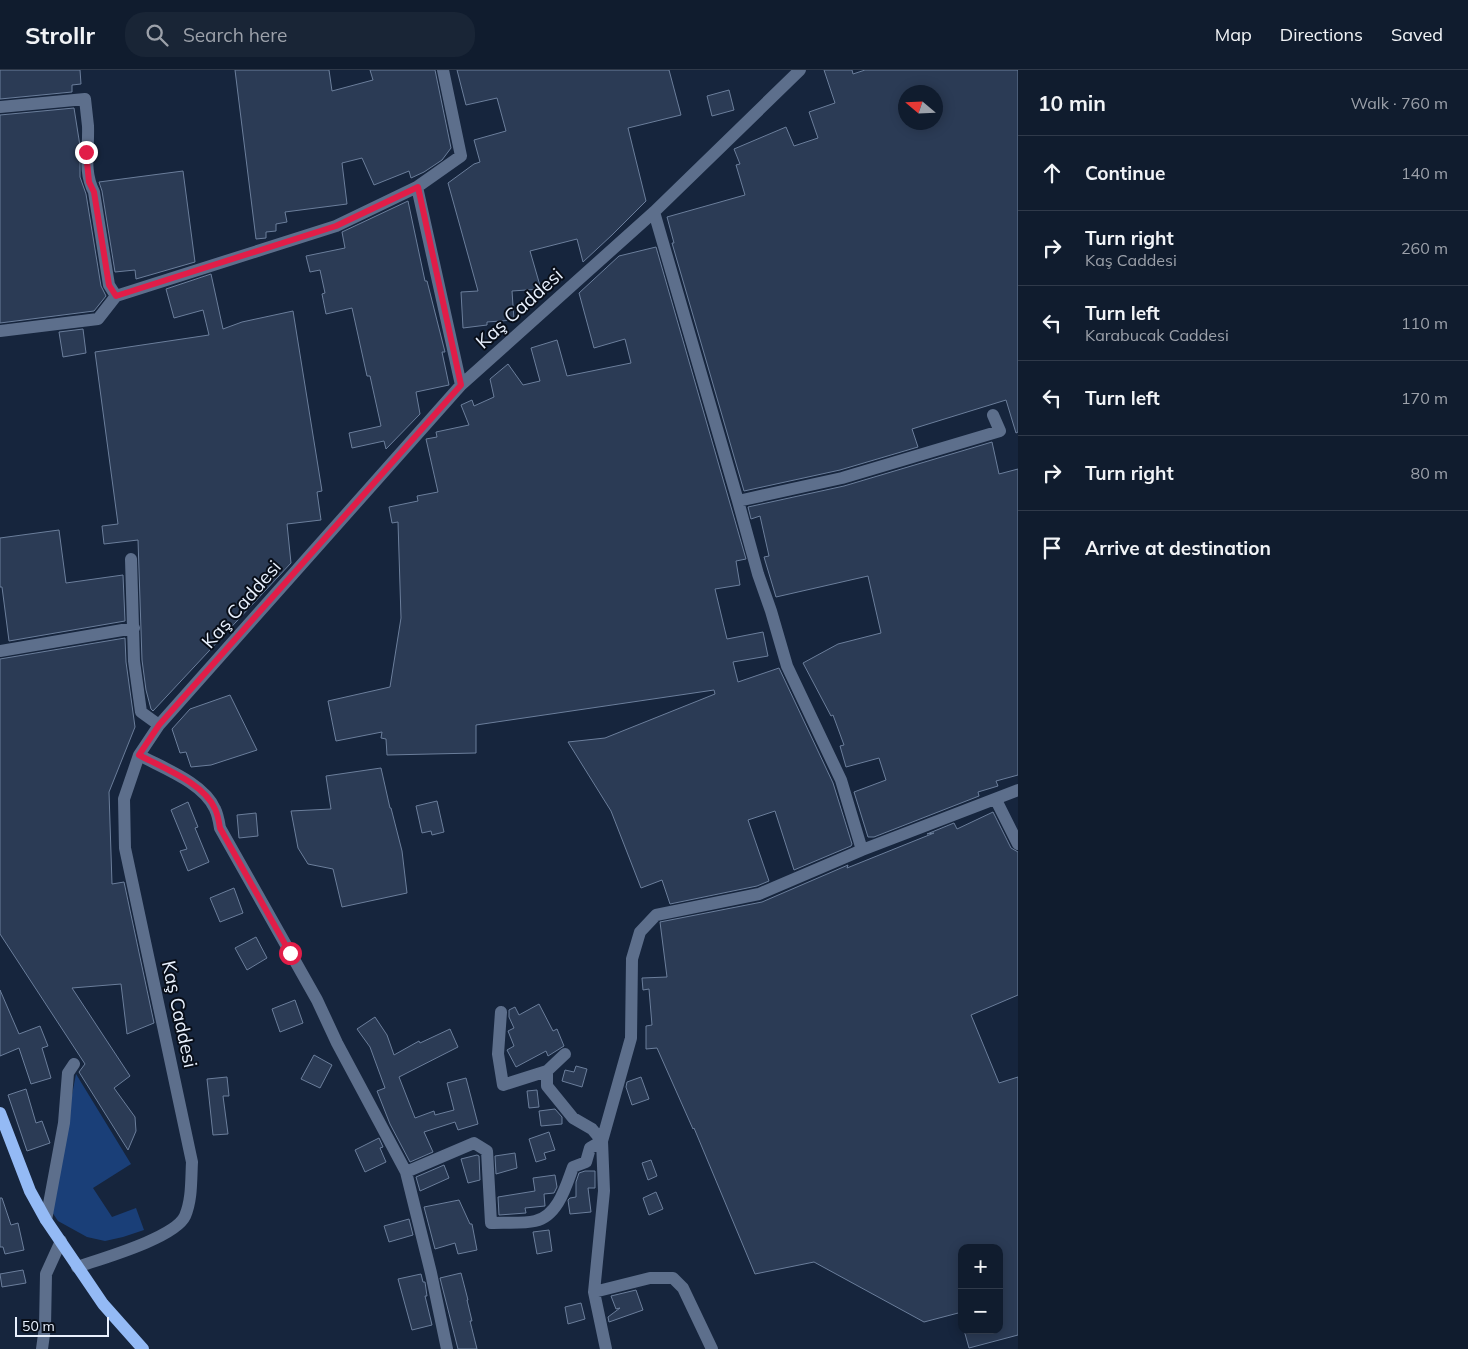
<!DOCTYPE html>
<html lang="en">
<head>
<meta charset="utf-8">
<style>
	:root { --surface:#101c2e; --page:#192536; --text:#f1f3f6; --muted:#9ca1aa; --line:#303a4a }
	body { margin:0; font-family:Mulish,sans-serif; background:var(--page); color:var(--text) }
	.controls { position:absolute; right:15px; bottom:15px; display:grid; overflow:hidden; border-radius:10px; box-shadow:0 2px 12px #0003 }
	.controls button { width:45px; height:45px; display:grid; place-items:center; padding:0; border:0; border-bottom:1px solid var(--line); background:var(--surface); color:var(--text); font:25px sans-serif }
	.compass { position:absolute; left:898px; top:15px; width:45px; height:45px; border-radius:50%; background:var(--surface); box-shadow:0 2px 12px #0003; rotate:289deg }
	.scale { position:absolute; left:15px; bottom:12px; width:94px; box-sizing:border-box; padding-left:5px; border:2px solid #e9f1fe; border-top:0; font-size:14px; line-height:18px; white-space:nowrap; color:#e9f1fe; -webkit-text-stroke:4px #080e19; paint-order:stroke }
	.stop { position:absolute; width:15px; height:15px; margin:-11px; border:4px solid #e11d48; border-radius:50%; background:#fff }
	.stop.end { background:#e11d48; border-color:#fff; box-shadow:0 1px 5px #0008 }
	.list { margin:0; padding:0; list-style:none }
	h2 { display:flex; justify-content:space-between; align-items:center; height:65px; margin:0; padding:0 20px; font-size:21px }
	h2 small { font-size:16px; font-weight:400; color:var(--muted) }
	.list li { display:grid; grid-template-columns:32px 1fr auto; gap:15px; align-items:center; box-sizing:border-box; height:75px; padding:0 20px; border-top:1px solid var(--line) }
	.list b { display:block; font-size:19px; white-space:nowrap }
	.list p { margin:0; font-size:16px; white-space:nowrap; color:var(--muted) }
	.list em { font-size:16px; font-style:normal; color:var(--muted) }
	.icon { flex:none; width:28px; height:28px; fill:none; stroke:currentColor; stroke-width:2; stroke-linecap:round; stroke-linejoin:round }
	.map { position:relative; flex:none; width:1018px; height:1279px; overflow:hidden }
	header { display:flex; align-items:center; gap:30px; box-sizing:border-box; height:70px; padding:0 25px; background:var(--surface); border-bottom:1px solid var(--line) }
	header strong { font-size:24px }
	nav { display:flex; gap:28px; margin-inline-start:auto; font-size:18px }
	.search { width:350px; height:45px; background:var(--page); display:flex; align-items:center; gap:12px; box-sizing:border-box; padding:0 18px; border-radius:20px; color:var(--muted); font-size:19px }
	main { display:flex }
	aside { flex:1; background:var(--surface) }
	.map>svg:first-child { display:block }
	.green { fill:#1a3f78 }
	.building { fill:#2b3b55; stroke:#6b7e9b; fill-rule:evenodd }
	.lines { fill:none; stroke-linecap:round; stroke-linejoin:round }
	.minor { stroke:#5d6f8c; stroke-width:12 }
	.major { stroke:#94baf5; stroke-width:12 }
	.route { stroke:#e11d48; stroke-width:6 }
	.labels { text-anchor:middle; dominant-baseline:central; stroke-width:4; stroke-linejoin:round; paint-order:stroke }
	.street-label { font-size:19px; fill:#e9f1fe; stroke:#080e19 }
</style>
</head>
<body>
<header>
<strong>Strollr</strong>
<div class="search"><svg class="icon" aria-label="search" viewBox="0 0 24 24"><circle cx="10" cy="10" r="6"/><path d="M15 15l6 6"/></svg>Search here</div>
<nav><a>Map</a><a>Directions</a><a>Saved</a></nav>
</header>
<main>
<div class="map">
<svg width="1018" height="1279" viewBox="0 0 1018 1279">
	<rect width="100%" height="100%" fill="#16253d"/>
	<!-- green -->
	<path class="green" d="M76 1004 131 1094 93 1118 112 1147 136 1138 144 1160 123 1167 105 1171 87 1167 58 1151 50 1139Z"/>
	<!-- building -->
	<path class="building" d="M0 0H80L81 14 72 15V22L0 29Z
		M235 0H329L332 21 373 10 370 0H435L451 78 442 90 424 102 411 108 409 101 374 115 362 88 342 93 347 134 285 142 287 152 276 154V161L266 162V168L256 169Z
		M457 0H669L681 45 628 58 646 131 612 165 583 192 577 169 530 181 541 219 512 221 514 250 487 252V255L463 258 461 222 478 221 448 113 474 94 480 92 474 70 506 61 497 28 466 35Z
		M824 0H852L853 4 865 0H1018V362L1016 363 1006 330 912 359 918 377 840 400 744 421 672 173H674L667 147 745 125 736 95 740 94 734 79 786 57 794 76 818 68 809 42 835 33ZM906 22H936V52H906Z
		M729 20 734 40 712 46 707 26Z
		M74 38 80 76V107L86 124 101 216 106 226 94 241 0 253V45Z
		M183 101 195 192 136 209 135 200 115 202 102 121 99 112Z
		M408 131 425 211H427L445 282H442L449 315 416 322 420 344 386 379 384 371 352 378 349 363 381 356 370 306H367L352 238 326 244 322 224 325 223 320 200 310 202 306 186 345 178 342 162Z
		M656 177 746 489 736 491 740 515 715 519 727 569 763 562 768 586 733 592 738 612 779 598 833 713 852 774 851 776 794 800 775 741 748 750 769 811 757 816 670 834 662 810 641 818 611 741 568 672 605 668 715 624 714 620 476 655V683L387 685 386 669 381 668 382 662 336 671 328 631 390 617 401 548 398 452 392 453 389 437 418 431 417 426 438 422 426 369 437 367 436 362 469 355 461 335 472 330 474 336 494 327 490 309 508 294 523 315 540 311 531 278 557 270 567 306 631 293 625 269 594 278 579 223 619 186Z
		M211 204 223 259 242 252 293 241 322 421 317 422 321 450 287 454 291 493 153 641 151 639 146 620 142 590 138 470 104 474 102 456 118 454 95 282 209 265 203 240 174 248 166 219Z
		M83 259 86 283 63 287 59 262Z
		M992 372 999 404 1018 399V705L996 711 998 716 978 722 979 726 874 767H868L854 722 886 710 879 688 846 697 840 676 844 675 833 645 831 646 803 593 838 574 881 563 868 506 776 527 764 487 769 486 760 446 751 449 748 437 844 416Z
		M59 460 66 513 123 505 125 551 9 571 2 517H0V468Z
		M125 568 126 592 135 657 109 722 112 814 124 812 154 953 127 964 121 914 72 918 130 1006 114 1018 135 1047 136 1061 128 1080 79 1002 85 994 0 864V589Z
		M230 625 257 680 211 695 191 697 186 682 180 683 172 659 190 639Z
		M381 698 390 738H391L402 781 407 823 342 837 333 799 308 794 298 778 291 741 331 739 326 706Z
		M437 731 444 762 432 765 431 761 422 763 416 736Z
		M188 732 198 757 195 758 209 792 188 801 180 781 187 779 171 740Z
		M993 742 1011 778 1018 782V925L971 945 999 1013 1018 1007V1265L969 1278 964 1260H999V1178H962V1242L924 1252 814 1192 755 1204 694 1058 693 1059 657 978 646 979V956L652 955 649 919 643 920 642 908 667 907 660 852 762 832 848 795 847 798 934 763 927 764 954 753 957 759Z
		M256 743 258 766 239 768 237 745Z
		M234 818 243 843 220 852 210 828Z
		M256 867 267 888 247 900 235 878Z
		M0 920 19 964 40 956 48 976 42 978 51 1008 31 1014 19 978 0 986Z
		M295 930 303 953 280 962 272 939Z
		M539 934 553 961 557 959 564 976 548 986 546 981 516 997 507 980 514 976 508 961 514 958 509 947V940L515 937 519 945Z
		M375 947 387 965 394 985 419 971 420 973 450 959 458 977 399 1007 415 1048 434 1041 435 1045 454 1040 447 1013 466 1008 478 1054 458 1060 455 1052 424 1062 433 1082 410 1092 390 1054 377 1021 385 1018 370 977 357 959Z
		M314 985 332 995 320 1018 301 1009Z
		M576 996 587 999 582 1017 562 1011 565 1000 574 1002Z
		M227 1007 229 1026H223L228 1064 213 1065 207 1009Z
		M641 1007 649 1029 632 1035 626 1017 627 1012Z
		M26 1019 36 1053 42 1051 50 1073 27 1081 8 1025Z
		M537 1020 539 1037 529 1038 527 1021Z
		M555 1039 562 1047V1054L541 1056 539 1041Z
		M549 1062 555 1080 544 1083 546 1089 536 1092 529 1069Z
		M379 1068 383 1077 380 1078 386 1092 365 1102 355 1080Z
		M515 1083 517 1098 496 1104 495 1086Z
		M477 1085 479 1086 480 1110 468 1113 461 1089Z
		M651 1090 657 1106 648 1110 642 1093Z
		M444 1095 449 1108 420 1121 416 1107Z
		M585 1101H595V1118H588L591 1142 570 1144 568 1130 570 1128 576 1127V1112L579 1103Z
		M555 1105 557 1117 554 1123 544 1124 545 1136 525 1138 526 1143 499 1145 498 1127 535 1121 533 1108Z
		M656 1122 663 1139 649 1145 643 1128Z
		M0 1128H2L11 1155 18 1153 24 1180 5 1184 3 1177H0Z
		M459 1130 470 1154H472L477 1180 458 1184 455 1173 435 1179 424 1137Z
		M409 1149 413 1165 389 1172 384 1156Z
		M549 1160 552 1181 537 1184 533 1162Z
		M23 1200 26 1213 2 1217 0 1204Z
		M461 1203 468 1230H467L472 1251H470L477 1279H458L440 1208Z
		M421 1204 423 1212H425L427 1226H425L432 1255 412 1260 398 1209Z
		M636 1220 643 1240 609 1252 608 1247 620 1238 616 1239 611 1226Z
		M581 1233 585 1249 568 1254 565 1237Z"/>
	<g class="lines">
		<!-- minor -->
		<path class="minor" d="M443 0 461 86 417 117 461 315
			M0 37 85 29C86 38 87 47 88 56 89 79 83 101 94 122L109 215 116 226
			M654 142 738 431 758 504 771 541 787 596 841 710 862 780
			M0 261 98 249 116 226 336 156 417 117
			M738 431 842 408 1000 361 993 345
			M131 489 134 591 141 642 159 655
			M0 581 134 558
			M139 685C163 698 204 713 215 739 218 745 219 752 220 758L317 930 337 973 406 1102 431 1203 447 1279
			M996 730 1018 774
			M501 942 498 984 503 1015 547 1001
			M406 1102 474 1073 487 1081 491 1153C505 1152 522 1154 535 1151 558 1146 566 1116 573 1097L586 1092 590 1078 602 1071 592 1059 573 1048 547 1016V1001L565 984
			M46 1150 64 1053 68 1003 74 994
			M77 1197C100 1189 175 1168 185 1146 192 1130 191 1110 192 1092L125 778 124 729 139 685 159 655 461 315 654 142 800 0
			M594 1222 650 1208H673L683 1218 712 1279
			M42 1279 45 1257 46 1204 61 1171
			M606 1279 594 1222 604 1121 602 1071 631 968 632 889 640 862 656 845 759 824 862 780 1018 720"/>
		<!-- major -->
		<path class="major" d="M0 1043 30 1121 46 1150 103 1234 143 1279"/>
	</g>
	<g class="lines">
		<!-- route -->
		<path class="route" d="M86 82 89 112 94 122 109 215 116 226 336 156 418 117 461 315 159 655 139 685C163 698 204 713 215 739 218 745 219 752 220 758L290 883"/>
	</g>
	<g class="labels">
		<!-- street labels -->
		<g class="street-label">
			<text transform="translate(519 238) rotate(-42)">Kaş Caddesi</text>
			<text transform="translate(241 534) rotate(-49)">Kaş Caddesi</text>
			<text transform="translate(180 944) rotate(78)">Kaş Caddesi</text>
		</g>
	</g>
</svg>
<div class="controls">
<button>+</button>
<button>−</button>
</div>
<svg class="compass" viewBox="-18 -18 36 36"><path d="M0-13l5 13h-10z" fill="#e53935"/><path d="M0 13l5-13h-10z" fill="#9ca1aa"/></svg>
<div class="scale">50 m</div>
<div class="stop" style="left:290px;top:883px"></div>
<div class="stop end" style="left:86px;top:82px"></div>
</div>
<aside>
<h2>10 min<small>Walk · 760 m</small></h2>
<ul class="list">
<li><svg class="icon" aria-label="ahead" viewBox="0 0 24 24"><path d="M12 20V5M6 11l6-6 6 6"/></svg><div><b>Continue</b></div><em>140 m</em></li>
<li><svg class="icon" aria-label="right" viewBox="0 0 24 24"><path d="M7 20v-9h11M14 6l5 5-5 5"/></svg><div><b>Turn right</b><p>Kaş Caddesi</p></div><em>260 m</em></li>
<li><svg class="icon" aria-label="left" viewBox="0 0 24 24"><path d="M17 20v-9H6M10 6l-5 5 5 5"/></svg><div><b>Turn left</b><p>Karabucak Caddesi</p></div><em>110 m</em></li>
<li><svg class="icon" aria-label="left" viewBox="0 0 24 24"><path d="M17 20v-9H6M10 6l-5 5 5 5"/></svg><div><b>Turn left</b></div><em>170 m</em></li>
<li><svg class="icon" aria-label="right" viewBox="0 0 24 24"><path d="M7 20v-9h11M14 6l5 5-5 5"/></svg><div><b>Turn right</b></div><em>80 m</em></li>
<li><svg class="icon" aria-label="arrive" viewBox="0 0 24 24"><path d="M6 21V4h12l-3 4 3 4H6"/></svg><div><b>Arrive at destination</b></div></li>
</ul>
</aside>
</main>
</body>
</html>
